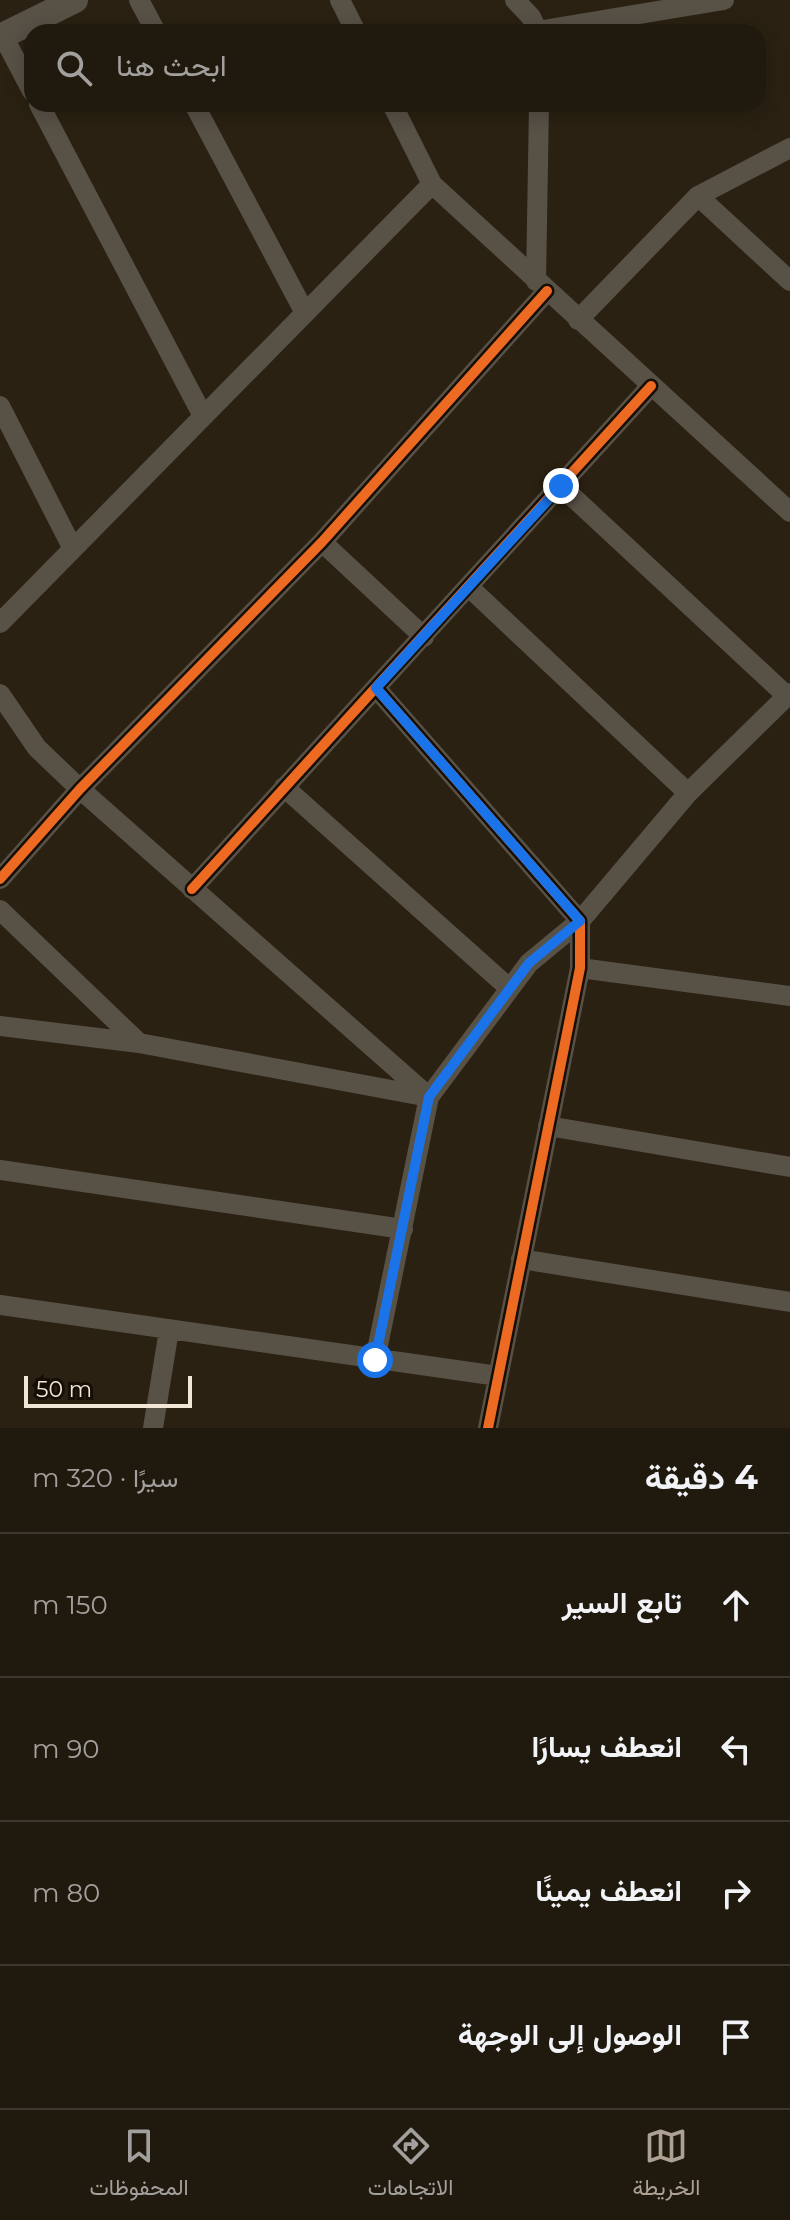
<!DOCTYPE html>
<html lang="ar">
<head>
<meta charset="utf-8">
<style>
	:root { --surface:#20190e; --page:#282217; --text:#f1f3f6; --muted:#a2a09e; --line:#3d382e; --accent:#aca192 }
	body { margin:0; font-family:Montserrat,Vazirmatn,sans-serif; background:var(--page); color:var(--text); direction:rtl }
	.scale { position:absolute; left:24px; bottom:20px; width:168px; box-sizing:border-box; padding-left:8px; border:4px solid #f2e6d7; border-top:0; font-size:22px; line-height:28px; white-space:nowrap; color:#f2e6d7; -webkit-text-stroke:6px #160e04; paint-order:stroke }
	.stop { position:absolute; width:24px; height:24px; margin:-18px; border:6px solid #1a73e8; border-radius:50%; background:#fff }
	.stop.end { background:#1a73e8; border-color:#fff; box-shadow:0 2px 8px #0008 }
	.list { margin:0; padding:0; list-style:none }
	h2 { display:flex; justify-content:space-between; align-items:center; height:104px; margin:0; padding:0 32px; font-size:34px }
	h2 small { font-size:26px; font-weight:400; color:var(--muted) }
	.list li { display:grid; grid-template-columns:52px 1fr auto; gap:24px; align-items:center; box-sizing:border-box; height:144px; padding:0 32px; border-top:2px solid var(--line) }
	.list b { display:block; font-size:30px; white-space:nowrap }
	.list em { font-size:26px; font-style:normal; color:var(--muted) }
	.icon { flex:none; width:44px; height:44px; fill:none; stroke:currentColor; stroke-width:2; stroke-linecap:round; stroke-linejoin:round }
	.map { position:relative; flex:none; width:790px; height:1428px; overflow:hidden; direction:ltr }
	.search { position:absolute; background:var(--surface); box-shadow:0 4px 20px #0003; left:24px; right:24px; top:24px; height:88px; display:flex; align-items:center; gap:20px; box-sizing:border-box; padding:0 28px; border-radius:24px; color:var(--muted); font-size:30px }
	.sheet { height:680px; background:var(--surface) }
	nav { display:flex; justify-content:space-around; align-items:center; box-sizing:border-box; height:112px; border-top:2px solid var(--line); background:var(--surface); font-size:22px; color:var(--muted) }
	nav a { display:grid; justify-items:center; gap:4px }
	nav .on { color:var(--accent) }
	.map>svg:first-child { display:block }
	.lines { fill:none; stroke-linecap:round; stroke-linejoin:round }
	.minor { stroke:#585146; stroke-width:20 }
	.tertiary { stroke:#585146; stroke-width:26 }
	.cycleway-casing { stroke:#160e04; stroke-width:15 }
	.cycleway { stroke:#ed6a23; stroke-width:10 }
	.route { stroke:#1a73e8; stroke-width:10 }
</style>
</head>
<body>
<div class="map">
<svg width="790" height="1428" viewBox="0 0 790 1428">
	<rect width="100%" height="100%" fill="#2a2112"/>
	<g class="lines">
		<!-- minor -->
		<path class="minor" d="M139 0 156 32
			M340 0 356 32
			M515 0 531 17 538 32
			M537 31 724 0
			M3 36 32 91
			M39 104 203 416
			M194 104 305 313
			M392 104 432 184 790 512
			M698 196 790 281
			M536 281 539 104
			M578 320 698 196 790 148
			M0 406 73 549
			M561 486 787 696
			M322 542 424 637
			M470 588 688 793
			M0 623 432 184
			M376 688 580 921V968L488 1428
			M0 694 37 748 80 789 429 1097
			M284 787 508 987
			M0 879 80 789 322 542 547 291
			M192 889 651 386
			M0 910 139 1043
			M580 968 790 996
			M0 1026 139 1043 429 1097
			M548 1126 790 1167
			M0 1170 403 1229
			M521 1259 790 1302
			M0 1305 498 1376
			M375 1360 429 1097 529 963 580 921 688 793 790 693
			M153 1428 169 1330"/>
		<!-- tertiary -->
		<path class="tertiary" d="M0 37 75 0"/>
		<!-- cycleway casing -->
		<g class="cycleway-casing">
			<path id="cycleway" d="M376 688 580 921V968L488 1428
				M0 879 80 789 322 542 547 291
				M192 889 651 386"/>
		</g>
		<!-- cycleway -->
		<use href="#cycleway" class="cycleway"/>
	</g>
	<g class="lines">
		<!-- route -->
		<path class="route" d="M375 1360 429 1097 529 963 580 921 376 688 561 486"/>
	</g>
</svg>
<div class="scale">50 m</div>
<div class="stop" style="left:375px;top:1360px"></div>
<div class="stop end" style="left:561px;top:486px"></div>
<div class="search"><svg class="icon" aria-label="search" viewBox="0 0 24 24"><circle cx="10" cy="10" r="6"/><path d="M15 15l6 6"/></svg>ابحث هنا</div>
</div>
<section class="sheet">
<h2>4 دقيقة<small>سيرًا · 320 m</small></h2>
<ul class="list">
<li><svg class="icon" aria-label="ahead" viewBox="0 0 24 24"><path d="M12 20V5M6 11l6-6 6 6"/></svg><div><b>تابع السير</b></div><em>150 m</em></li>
<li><svg class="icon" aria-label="left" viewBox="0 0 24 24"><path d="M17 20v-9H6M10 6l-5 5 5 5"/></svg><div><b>انعطف يسارًا</b></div><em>90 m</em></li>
<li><svg class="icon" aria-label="right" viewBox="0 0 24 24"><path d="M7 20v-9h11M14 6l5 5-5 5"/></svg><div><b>انعطف يمينًا</b></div><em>80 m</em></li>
<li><svg class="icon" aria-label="arrive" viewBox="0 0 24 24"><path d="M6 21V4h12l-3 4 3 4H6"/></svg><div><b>الوصول إلى الوجهة</b></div></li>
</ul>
</section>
<nav>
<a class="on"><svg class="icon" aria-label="map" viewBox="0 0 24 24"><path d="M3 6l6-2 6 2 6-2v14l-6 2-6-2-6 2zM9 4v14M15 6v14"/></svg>الخريطة</a>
<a><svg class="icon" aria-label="directions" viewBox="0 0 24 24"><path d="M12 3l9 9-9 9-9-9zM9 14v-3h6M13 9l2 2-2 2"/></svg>الاتجاهات</a>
<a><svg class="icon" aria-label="saved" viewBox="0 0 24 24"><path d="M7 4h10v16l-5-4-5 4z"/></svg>المحفوظات</a>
</nav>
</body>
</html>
